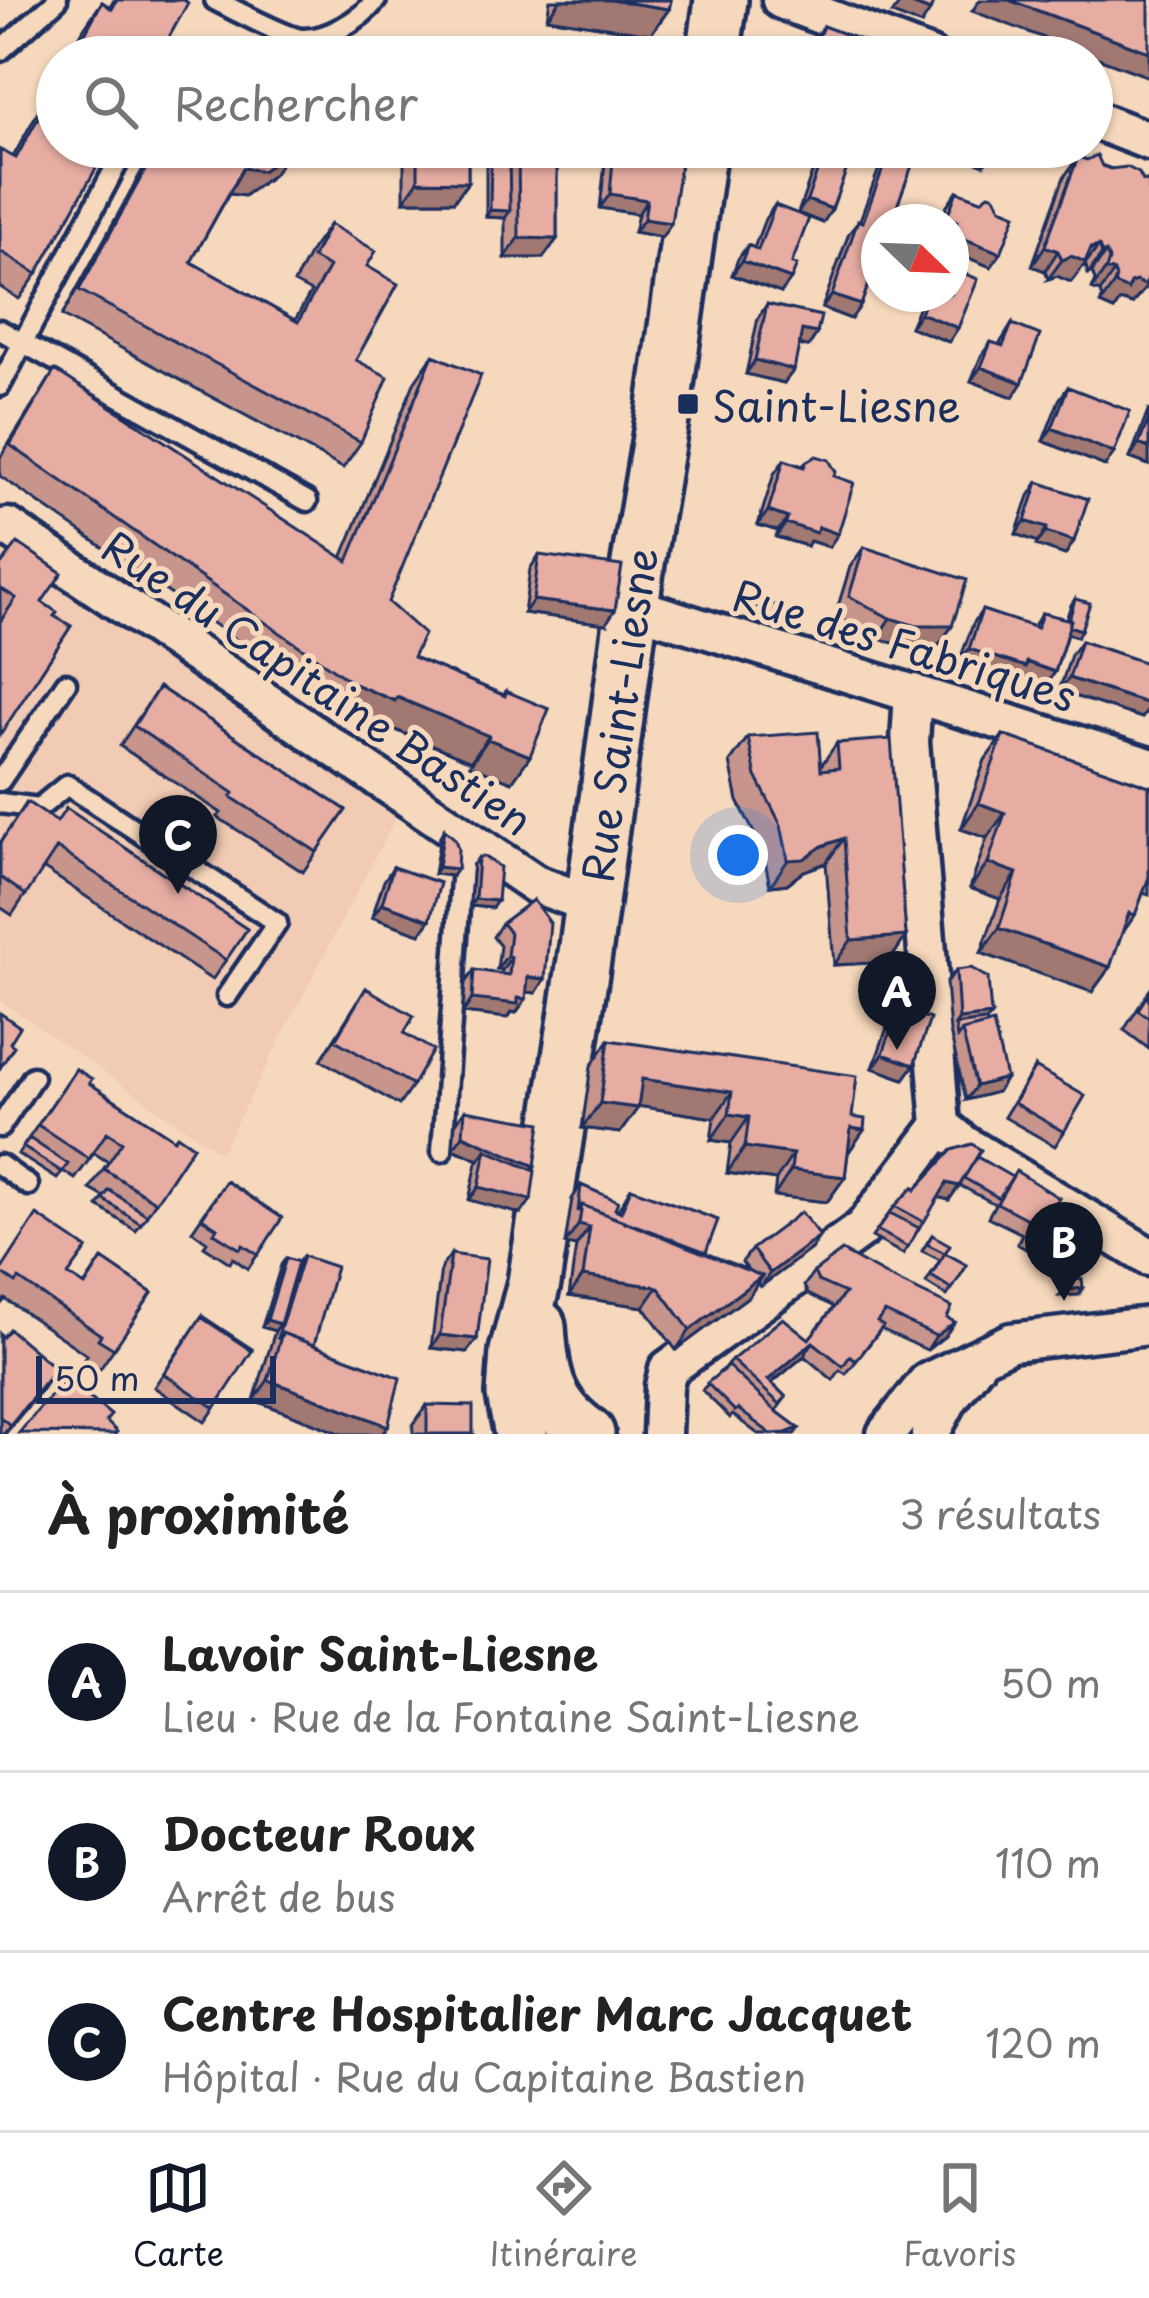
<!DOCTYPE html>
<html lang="fr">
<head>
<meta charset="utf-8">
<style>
	:root { --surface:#fff; --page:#f2f2f2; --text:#222; --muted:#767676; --line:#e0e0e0; --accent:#111827 }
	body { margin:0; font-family:"Playpen Sans",sans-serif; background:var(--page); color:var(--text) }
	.compass { position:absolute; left:861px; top:204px; width:108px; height:108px; border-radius:50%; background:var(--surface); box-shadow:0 3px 9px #0004; rotate:113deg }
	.scale { position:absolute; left:36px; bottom:30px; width:240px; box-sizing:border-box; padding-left:12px; border:6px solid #1b2f5e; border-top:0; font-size:33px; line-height:42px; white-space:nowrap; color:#1b2f5e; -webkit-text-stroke:9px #f6d8bc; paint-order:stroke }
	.you { position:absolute; left:738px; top:855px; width:42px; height:42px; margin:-30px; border:9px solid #fff; border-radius:50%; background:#1a73e8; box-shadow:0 0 0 18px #1a73e833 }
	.badge { display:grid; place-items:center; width:78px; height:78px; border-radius:50%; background:var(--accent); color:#fff; font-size:39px; font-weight:700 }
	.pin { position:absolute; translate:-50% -99px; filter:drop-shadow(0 3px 6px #0008) }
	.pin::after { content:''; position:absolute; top:63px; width:42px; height:36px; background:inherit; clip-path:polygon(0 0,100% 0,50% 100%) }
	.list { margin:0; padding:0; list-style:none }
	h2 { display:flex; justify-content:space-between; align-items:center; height:156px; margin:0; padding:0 48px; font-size:51px }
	h2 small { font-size:39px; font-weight:400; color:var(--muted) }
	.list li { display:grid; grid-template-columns:78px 1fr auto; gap:36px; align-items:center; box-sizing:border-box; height:180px; padding:0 48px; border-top:3px solid var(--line) }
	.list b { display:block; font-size:45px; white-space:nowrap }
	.list p { margin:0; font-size:39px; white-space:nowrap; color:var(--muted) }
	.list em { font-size:39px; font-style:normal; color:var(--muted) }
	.icon { flex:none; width:66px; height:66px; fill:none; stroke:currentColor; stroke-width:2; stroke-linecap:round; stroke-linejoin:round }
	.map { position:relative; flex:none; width:1149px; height:1434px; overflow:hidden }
	.search { position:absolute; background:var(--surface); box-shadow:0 3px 9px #0004; left:36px; right:36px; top:36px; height:132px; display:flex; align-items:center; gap:30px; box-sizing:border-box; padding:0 42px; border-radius:66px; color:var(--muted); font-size:45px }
	.sheet { height:696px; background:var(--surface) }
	nav { display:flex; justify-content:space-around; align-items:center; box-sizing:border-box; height:168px; border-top:3px solid var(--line); background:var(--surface); font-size:33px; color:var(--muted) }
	nav a { display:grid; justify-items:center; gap:6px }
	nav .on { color:var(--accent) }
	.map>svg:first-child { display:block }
	.built { fill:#f2cbb4 }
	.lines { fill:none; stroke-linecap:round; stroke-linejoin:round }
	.service-casing { stroke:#1b2f5e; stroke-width:27 }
	.minor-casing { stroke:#1b2f5e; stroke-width:45 }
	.secondary-casing { stroke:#1b2f5e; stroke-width:60 }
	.service { stroke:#f6d8bc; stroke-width:18 }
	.minor { stroke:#f6d8bc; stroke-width:36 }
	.secondary { stroke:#f6d8bc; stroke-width:51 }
	.wall { fill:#c7958c; stroke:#1b2f5e; stroke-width:3 }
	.shaded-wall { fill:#a27972; stroke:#1b2f5e; stroke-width:3 }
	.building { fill:#e7ada3; stroke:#1b2f5e; stroke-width:3 }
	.poi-dot { fill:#1b2f5e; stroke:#f6d8bc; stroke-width:4.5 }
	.labels { text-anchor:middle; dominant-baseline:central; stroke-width:10; stroke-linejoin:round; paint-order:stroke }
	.poi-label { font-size:42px; fill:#1b2f5e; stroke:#f6d8bc; text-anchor:start }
	.street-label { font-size:42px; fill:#1b2f5e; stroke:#f6d8bc }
</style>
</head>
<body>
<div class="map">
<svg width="1149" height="1434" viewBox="0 0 1149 1434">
	<rect width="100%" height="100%" fill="#f6d8bc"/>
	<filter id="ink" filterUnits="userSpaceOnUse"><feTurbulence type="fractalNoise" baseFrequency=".00833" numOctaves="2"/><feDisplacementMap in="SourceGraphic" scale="24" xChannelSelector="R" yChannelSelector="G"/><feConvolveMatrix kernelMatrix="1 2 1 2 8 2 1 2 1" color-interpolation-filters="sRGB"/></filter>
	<g filter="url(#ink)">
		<!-- built -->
		<path class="built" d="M0 503 411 788 221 1153 0 1000Z"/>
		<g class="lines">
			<!-- service casing -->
			<g class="service-casing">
				<path id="service" d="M215 0C230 8 288 38 302 39 327 40 361 19 376 0
					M0 51 57 0
					M173 57V56
					M0 330 307 501
					M0 386 126 147
					M0 781 66 683
					M0 803 39 808 67 785 277 923 227 996
					M0 1127 33 1077
					M442 1151 464 837
					M0 1165 28 1185"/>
			</g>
			<!-- minor casing -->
			<g class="minor-casing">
				<path id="minor" d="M781 0 930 57
					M1092 119 1149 141
					M0 529 8 527 535 884 590 904
					M634 607 1149 767
					M941 1125 965 1145 1149 1257
					M662 1434 664 1386 668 1369 863 1228 941 1125 910 742 913 693
					M886 1434 927 1382 1011 1342 1149 1326
					M930 1434 949 1399 977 1362"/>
			</g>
			<!-- secondary casing -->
			<g class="secondary-casing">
				<g id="secondary">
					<path d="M713 57 721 0"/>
					<path d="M539 1326C542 1374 546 1405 588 1434"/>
					<path id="s1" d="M521 1434 513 1394 516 1352 534 1283 586 947 638 563 663 414 700 147"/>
				</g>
			</g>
			<!-- service -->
			<use href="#service" class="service"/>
			<!-- minor -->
			<use href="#minor" class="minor"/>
			<!-- secondary -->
			<use href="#secondary" class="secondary"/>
		</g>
		<!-- wall -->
		<path class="wall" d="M114 0H184L158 57H68L84 28 102 2 110 7Z
			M550 0H671L669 9 651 34 547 18Z
			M823 26 888 57H807L814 39Z
			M57 77V147L37 274 19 299 0 287V150L13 157Z
			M155 147H289L273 175 244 196 229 194 191 262 295 320 311 292 294 283 312 249 330 224 367 266 356 360 361 442 343 468 62 316Z
			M404 147H468V182L454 201H404Z
			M489 147H557V239L543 258H505V218L486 217V151Z
			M821 147H855L823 223 798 213Z
			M887 147H919L851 319 822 308 849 233 860 220Z
			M614 149 671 223 662 237 634 232 638 214 600 208 605 163Z
			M1078 157 1149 182V284L1132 304 1123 301 1119 302 1114 310 1100 304 1102 298 1100 292 1092 289 1095 280 1092 272 1088 274 1086 266 1082 267 1071 282 1057 276 1048 279 1045 271 1032 266 1064 177Z
			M957 191 1001 253 991 267 951 251V222H941L947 205Z
			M775 205 792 263 781 293 732 275 738 259 748 245 754 248 765 219Z
			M924 294H951L949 342 910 327Z
			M767 304 817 333 808 347 799 345 784 383 746 374 758 318Z
			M1012 324 1013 397 971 381 981 356 991 342 999 345Z
			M433 355 388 602 413 657 504 695 506 691 530 756 512 782 470 765 471 761 379 723 377 726 336 709 0 476V458L55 370 342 558 415 381Z
			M1068 387 1105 466 1043 441 1059 400Z
			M1149 409V465L1130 458Z
			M784 460 803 466 806 462 829 547 810 541 807 546 776 537 778 531 758 525 774 474Z
			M1038 482 1074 541 1065 555 1036 545 1038 542 1016 534 1029 496Z
			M864 547 952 626 938 646H903L877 638 835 616 850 567Z
			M539 555 606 624 524 613 530 569Z
			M0 566 42 602 54 616 71 626 0 734V621L2 618 0 617Z
			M1075 599 1081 630 1077 637 1067 634 1055 672 1046 685 1019 676 1016 680 959 662 973 624 982 610 1033 627 1042 613 1066 619 1071 605Z
			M1081 641 1149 664V707L1142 718 1059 691 1071 655Z
			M159 687 346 810 303 872 217 817 221 813 120 746Z
			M1003 735 1149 786V895L1143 893 1135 915 1120 936 1110 967 1092 992 981 953 1000 899 970 888 987 838 961 829 985 760Z
			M748 737 820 767 837 743 906 936 889 962 834 965 826 863 804 871 787 884 770 886 763 851 738 801 730 762Z
			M56 822 247 929 212 980 43 868 12 915 0 907V842Z
			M444 829 452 876 434 874 440 836Z
			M478 858 492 908 470 906 473 865Z
			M393 867 430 920 420 934 372 917 384 881Z
			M533 900 536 993 527 992 516 1013 512 1012 508 1018 463 1013 465 983 474 970 501 974 502 970 497 969 500 946 493 937 502 923Z
			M956 970 991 1015 986 1021 1006 1078 997 1092 966 1100 950 1032 946 983Z
			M366 988 404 1033 413 1085 399 1105 321 1060Z
			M1149 991V1049L1124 1030Z
			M898 1008 914 1065 904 1079 873 1068 889 1022Z
			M609 1040 852 1117 864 1130 848 1153 845 1177 827 1202 774 1196 776 1180 727 1173 731 1143 711 1140 714 1118 638 1106 620 1133 582 1128 591 1066Z
			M1035 1067 1064 1132 1055 1146 1004 1117Z
			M76 1069 89 1083 174 1139 193 1146 136 1231 98 1206 104 1197 90 1189 108 1162 94 1153 75 1179 63 1171 57 1179 18 1154Z
			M465 1110 535 1166 521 1214 469 1200 477 1163 479 1160 453 1149 455 1124Z
			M977 1157 1012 1178 1059 1198 1026 1249 1017 1244 1022 1234 988 1217 995 1204 959 1185 949 1200 938 1197 903 1254 872 1237 895 1206Z
			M226 1181 282 1218 248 1269 233 1258 230 1263 204 1246 207 1242 192 1231Z
			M581 1185 618 1210 631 1188 705 1253 748 1270 742 1262 752 1249H811L760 1287 758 1283 749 1296 676 1350 644 1307 569 1296 576 1246 565 1244 572 1199Z
			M932 1235 945 1253 967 1265 947 1296 926 1283 940 1260 922 1251Z
			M451 1254 467 1352 431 1348 441 1268Z
			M303 1256 321 1315 314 1345 382 1434H342L254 1400 275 1331 262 1327 281 1265 286 1258 298 1262Z
			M102 1259 152 1293 100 1369 84 1358 87 1355 5 1299 2 1303 0 1301V1269L68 1275 84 1286Z
			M814 1272 947 1318 945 1336 927 1350 881 1329 846 1374 840 1370 833 1380 804 1356 772 1383 786 1397 776 1411 799 1428 795 1434H758L733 1415 730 1418 702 1390 732 1360 809 1339 834 1307 808 1294 804 1286Z
			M202 1316 215 1408 205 1422 154 1387Z
			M0 1334 42 1389 5 1434H0Z
			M427 1405 473 1434H413V1425Z"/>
		<!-- shaded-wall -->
		<path class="shaded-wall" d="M560 0H611L669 9 651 34 547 18Z
			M902 0 930 11 921 25 892 14Z
			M980 0H1009L1149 52V77L972 11Z
			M814 49 834 57H808Z
			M495 147H513L504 159 491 152Z
			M923 147H1004L999 154 993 152 984 165 966 158 963 162Z
			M291 149 273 175 244 196 225 193 243 168Z
			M418 181 468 182 454 201H404Z
			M610 194 647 200 638 214 600 208Z
			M807 200 832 209 823 223 798 213Z
			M490 210 510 211 505 218 486 217Z
			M644 219 671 223 662 237 634 232Z
			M952 234 1001 253 991 267 951 251Z
			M519 238 557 239 543 258H505Z
			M1045 246 1058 251 1045 271 1032 266Z
			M1099 246 1071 282 1057 276 1048 279 1062 260Z
			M1106 252 1092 272 1088 274 1102 254Z
			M742 261 791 279 781 293 732 275Z
			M1106 269 1114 272 1100 292 1092 289Z
			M1149 276V284L1132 304 1123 301 1119 302 1114 310 1100 304 1114 284 1130 283Z
			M832 295 861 305 851 319 822 308Z
			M920 313 958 328 949 342 910 327Z
			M802 330 817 333 808 347 793 344Z
			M755 360 794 370 784 383 746 374Z
			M981 367 1022 383 1013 397 971 381Z
			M1052 428 1114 453 1105 466 1043 441Z
			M1139 444 1149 448V465L1130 458Z
			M768 511 788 518 778 531 758 525Z
			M1025 521 1047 528 1038 542 1016 534Z
			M786 523 819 527 838 534 829 547 810 541 807 546 776 537Z
			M1046 532 1074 541 1065 555 1036 545Z
			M533 600 615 610 606 624 524 613Z
			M754 614 781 623 777 630 749 621Z
			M890 618 952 626 938 646H903L877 638Z
			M1067 625 1081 630 1077 637 1062 632Z
			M969 649 1027 662 1055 672 1046 685 1019 676 1016 680 959 662Z
			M1069 678 1149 704V707L1142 718 1059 691Z
			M354 684 397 697 489 736 471 761 379 723 377 726 336 709Z
			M488 739 530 756 512 782 470 765Z
			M979 803 1005 813 987 838 961 829Z
			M844 838 826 863 804 871 787 884 770 886 788 860Z
			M988 863 1017 873 1000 899 970 888Z
			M438 867 457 869 452 876 434 874Z
			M475 899 497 901 492 908 470 906Z
			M382 903 430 920 420 934 372 917Z
			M1129 913 1135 915 1117 941Z
			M999 928 1110 967 1092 992 981 953Z
			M906 936 889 962 834 965 851 940Z
			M507 956 511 957 502 970 497 969Z
			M528 977 545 979 536 993 519 991Z
			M518 998 526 999 516 1013 512 1012 508 1018 463 1013 472 999Z
			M991 1015 981 1028 955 1025 959 1019Z
			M883 1054 914 1065 904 1079 873 1068Z
			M1006 1078 997 1092 966 1100 976 1086Z
			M642 1079 732 1092 714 1118 624 1104Z
			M600 1103 638 1108 620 1133 582 1128Z
			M729 1114 749 1117 731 1143 711 1140Z
			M851 1128 864 1130 846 1156Z
			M463 1135 535 1166 525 1179 486 1150 479 1160 453 1149Z
			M745 1147 793 1154 776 1180 727 1173Z
			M791 1170 845 1177 827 1202 774 1196Z
			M947 1183 959 1186 949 1200 937 1197Z
			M479 1187 531 1200 521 1214 469 1200Z
			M581 1213 613 1226 618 1220 706 1252 696 1265 609 1233 605 1240 589 1233 590 1227 576 1246 565 1244 579 1224Z
			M820 1236 811 1249 760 1287 770 1273Z
			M583 1276 658 1287 644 1307 569 1296Z
			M762 1276 749 1296 676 1350 690 1330Z
			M1083 1288 1079 1295 1059 1296 1064 1290Z
			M267 1320 280 1324 275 1331 262 1327Z
			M955 1322 945 1336 927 1350 936 1336Z
			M440 1335 477 1339 467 1352 431 1348Z
			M813 1342 804 1356 764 1389 768 1380Z
			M56 1369 42 1389 4 1434 10 1425Z
			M268 1380 388 1426 382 1434H342L254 1400Z"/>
		<!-- building -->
		<path class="building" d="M117 0H184L188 3 158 57H72L102 2 112 9Z
			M611 0H671L669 9Z
			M902 0H934L930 11Z
			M1009 0H1149V52Z
			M823 26 890 51 888 57H834L814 49Z
			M57 84V147H108L37 274 0 251V150L16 158Z
			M158 147H289L291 149 262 171 243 168 191 262 298 322 329 267 312 258 330 224 376 251 367 266 398 284 356 360 388 377 361 442 79 290Z
			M418 147H468V182L418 181Z
			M518 147H557V239L519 238Z
			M826 147H855L832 209 807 200Z
			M891 147H919L891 222H879V255L861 305 832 295 858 220 863 222Z
			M614 149 681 160 671 223 644 219 647 200 610 194Z
			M491 152H509L510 211 490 210Z
			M1097 155 1102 166 1110 169 1127 167 1139 173 1143 181 1149 182V276L1145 285 1136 281 1130 283 1128 290 1114 284 1116 278 1114 272 1106 269 1109 260 1106 252 1102 254 1099 246 1091 248 1085 262 1071 256 1062 260 1058 251 1045 246 1078 157 1087 160Z
			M957 191 981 200 989 194 995 196 1001 208 1016 214 1001 253 952 234 957 221 947 217Z
			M775 205 809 218 792 263 797 265 791 279 742 261 748 245 758 250Z
			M951 268 978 279 958 328 920 313 928 294H951Z
			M767 304 821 316 817 333 802 330 794 370 755 360Z
			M1012 324 1040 335 1022 383 981 367 991 342 1003 346Z
			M433 355 481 375 388 602 424 634 413 657 505 696 506 691 549 709 530 756 488 739 489 736 397 697 395 701 354 684 10 445 55 370 348 561Z
			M1068 387 1130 411 1114 453 1052 428Z
			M1149 418V448L1139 444Z
			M816 456 829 460 836 472 834 476 854 483 838 534 819 527 816 533 786 523 788 518 768 511 784 460 804 467 806 462Z
			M1038 482 1088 499 1074 541 1046 532 1047 528 1025 521Z
			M18 543 62 573 42 602 57 612 54 616 71 626 2 732 0 731V622L16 598 0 588V566Z
			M864 547 967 580 952 626H917L890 618 849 596Z
			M539 555 622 566 615 610 533 600Z
			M1075 599 1090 603 1081 630 1069 626 1071 620H1069Z
			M770 603 786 608 781 623 754 614 757 604 768 608Z
			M982 610 1037 628 1042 613 1071 620 1055 672 1027 662 1026 667 969 649Z
			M1081 641 1149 664V704L1069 678Z
			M159 687 346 810 317 852 231 797 234 793 134 726Z
			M818 732 821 770 839 768 837 743 891 739 906 936 851 940 844 838 822 846 804 859 788 860 781 825 756 776 748 737Z
			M1003 735 1149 786V877L1135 915 1129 913 1110 967 999 928 1017 873 988 863 1005 813 979 803Z
			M27 802 57 822 66 808 247 929 226 960 57 848 26 895 0 877V843Z
			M444 829 455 839 458 849 457 869 438 867Z
			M483 856 500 867 497 901 475 899 478 858Z
			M393 867 440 883 430 920 382 903Z
			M533 900 550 923 545 979 528 977 526 999 518 998V1004L472 999 474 970 509 975 511 957 507 956 510 933 502 923Z
			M971 968 988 978 991 1015 959 1019 956 970Z
			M366 988 414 1016 404 1033 433 1050 413 1085 335 1040Z
			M1149 992V1018L1138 1010Z
			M898 1008 930 1019 914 1065 883 1054Z
			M0 1013 20 1027 10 1043 14 1046 0 1068Z
			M986 1021 987 1025 962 1031 957 1038 955 1025Z
			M993 1023 1006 1078 976 1086 962 1031Z
			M609 1040 857 1076 852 1117 865 1119 864 1130 851 1128 845 1177 791 1170 793 1154 745 1147 749 1117 729 1114 732 1092 642 1079 638 1108 600 1103Z
			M1035 1067 1085 1096 1064 1132 1014 1103Z
			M76 1069 92 1079 89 1083 174 1139 177 1135 193 1146 156 1202 104 1169 122 1142 107 1132 89 1159 38 1125Z
			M465 1110 541 1123 535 1166 463 1135Z
			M29 1138 68 1164 62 1172 23 1147Z
			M972 1144 981 1150 959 1186 947 1183 924 1222 895 1206 913 1187 915 1190 952 1150Z
			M486 1150 535 1171 531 1200 479 1187Z
			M977 1157 1012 1177 999 1198 964 1178Z
			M1016 1171 1059 1198 1035 1235 1026 1230 1031 1221 997 1203Z
			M226 1181 282 1218 258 1255 243 1245 240 1249 214 1233 217 1228 202 1218Z
			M581 1185 618 1201 615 1209 621 1212 631 1188 718 1220 706 1252 582 1205 578 1212Z
			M109 1190 147 1215 141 1224 103 1199Z
			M582 1205 762 1276 690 1330 658 1287 583 1276 590 1227 579 1224Z
			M801 1212 820 1236 770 1273 752 1249Z
			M890 1213 919 1228 908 1247 877 1230Z
			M37 1215 87 1249 68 1275 85 1286 102 1259 152 1293 114 1349 98 1339 101 1335 19 1279 16 1283 0 1272Z
			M932 1235 950 1245 945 1253 927 1244Z
			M842 1251 891 1278 952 1307 947 1318 955 1322 936 1336 885 1312 877 1322 883 1326 856 1361 850 1356 843 1366 813 1342 768 1380 786 1397 780 1404 732 1360 783 1318 809 1339 845 1293 818 1281 814 1272Z
			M945 1253 967 1265 952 1289 931 1276Z
			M451 1254 487 1259 477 1339 440 1335Z
			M303 1256 336 1267 314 1345 282 1333 277 1339Z
			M286 1258 298 1262 280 1324 267 1320Z
			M1082 1279 1083 1288 1064 1290 1063 1281Z
			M202 1316 252 1349 251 1350 201 1317 197 1324Z
			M201 1317 252 1351 215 1408 164 1374Z
			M9 1329 56 1369 10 1425 0 1417V1334L3 1337Z
			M282 1333 400 1378 388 1426 268 1380Z
			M728 1366 775 1410 799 1428 786 1433 771 1434 738 1409 735 1411 707 1383Z
			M65 1378 111 1415 106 1421 117 1432 115 1434 19 1433Z
			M427 1405 473 1406V1434H427Z"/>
	</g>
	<!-- markers -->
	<rect class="poi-dot" x="676" y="392" width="24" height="24" rx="6"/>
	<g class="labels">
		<!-- poi labels -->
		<g class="poi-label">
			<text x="712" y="404">Saint-Liesne</text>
		</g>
		<!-- street labels -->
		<g class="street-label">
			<text transform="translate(905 644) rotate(17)">Rue des Fabriques</text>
			<text transform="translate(318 682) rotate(34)">Rue du Capitaine Bastien</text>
			<text stroke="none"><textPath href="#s1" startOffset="729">Rue Saint-Liesne</textPath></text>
		</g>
	</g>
</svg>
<svg class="compass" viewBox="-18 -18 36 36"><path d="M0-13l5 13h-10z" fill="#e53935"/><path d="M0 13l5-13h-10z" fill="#767676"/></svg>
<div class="scale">50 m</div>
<div class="you"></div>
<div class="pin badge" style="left:897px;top:1050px">A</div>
<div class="pin badge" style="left:1064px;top:1301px">B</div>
<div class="pin badge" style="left:178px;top:894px">C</div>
<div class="search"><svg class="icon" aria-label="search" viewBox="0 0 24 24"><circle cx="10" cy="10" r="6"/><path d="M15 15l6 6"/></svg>Rechercher</div>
</div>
<section class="sheet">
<h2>À proximité<small>3 résultats</small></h2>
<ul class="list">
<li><span class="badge">A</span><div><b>Lavoir Saint-Liesne</b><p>Lieu · Rue de la Fontaine Saint-Liesne</p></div><em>50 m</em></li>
<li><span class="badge">B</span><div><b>Docteur Roux</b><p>Arrêt de bus</p></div><em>110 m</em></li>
<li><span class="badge">C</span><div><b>Centre Hospitalier Marc Jacquet</b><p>Hôpital · Rue du Capitaine Bastien</p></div><em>120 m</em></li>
</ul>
</section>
<nav>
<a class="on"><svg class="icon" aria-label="map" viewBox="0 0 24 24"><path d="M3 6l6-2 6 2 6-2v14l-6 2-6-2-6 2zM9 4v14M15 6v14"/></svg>Carte</a>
<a><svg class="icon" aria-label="directions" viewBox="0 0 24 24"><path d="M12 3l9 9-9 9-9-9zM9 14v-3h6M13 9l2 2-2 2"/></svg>Itinéraire</a>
<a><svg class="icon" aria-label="saved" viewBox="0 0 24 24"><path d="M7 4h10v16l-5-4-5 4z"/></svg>Favoris</a>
</nav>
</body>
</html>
